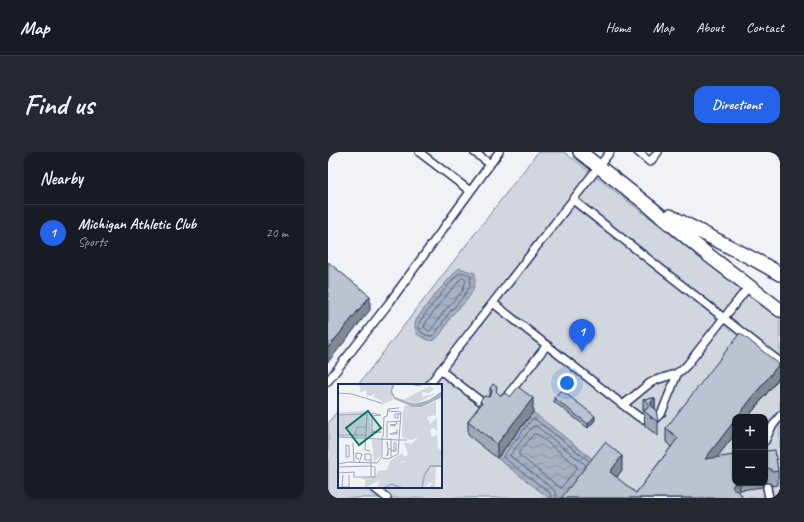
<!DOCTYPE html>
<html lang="en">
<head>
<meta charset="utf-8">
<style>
	:root { --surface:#171b24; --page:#242831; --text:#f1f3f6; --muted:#9ea1a6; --line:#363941; --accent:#2563eb }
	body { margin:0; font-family:Caveat,sans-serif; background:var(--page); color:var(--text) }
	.controls { position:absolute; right:12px; bottom:12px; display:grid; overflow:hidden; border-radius:8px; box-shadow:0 1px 3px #0004 }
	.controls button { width:36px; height:36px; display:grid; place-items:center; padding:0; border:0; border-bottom:1px solid var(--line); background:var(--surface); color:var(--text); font:20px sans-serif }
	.you { position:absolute; left:239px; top:231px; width:14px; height:14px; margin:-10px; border:3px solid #fff; border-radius:50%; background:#1a73e8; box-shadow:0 0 0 6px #1a73e833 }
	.badge { display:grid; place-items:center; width:26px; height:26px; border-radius:50%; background:var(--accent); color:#fff; font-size:13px; font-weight:700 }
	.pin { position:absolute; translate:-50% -33px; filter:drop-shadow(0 1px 2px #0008) }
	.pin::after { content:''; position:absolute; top:21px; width:14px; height:12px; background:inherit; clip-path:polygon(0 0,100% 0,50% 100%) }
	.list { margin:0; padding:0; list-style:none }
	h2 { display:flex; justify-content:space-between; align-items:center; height:52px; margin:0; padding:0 16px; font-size:17px }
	h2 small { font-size:13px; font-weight:400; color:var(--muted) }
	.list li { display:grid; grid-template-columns:26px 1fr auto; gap:12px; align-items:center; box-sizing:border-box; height:56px; padding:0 16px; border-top:1px solid var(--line) }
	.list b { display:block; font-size:15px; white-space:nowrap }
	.list p { margin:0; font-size:13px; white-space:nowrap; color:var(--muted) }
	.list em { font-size:13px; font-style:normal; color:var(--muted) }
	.map { position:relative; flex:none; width:452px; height:346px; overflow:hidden; border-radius:12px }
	header { display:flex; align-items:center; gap:24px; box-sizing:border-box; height:56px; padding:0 20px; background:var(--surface); border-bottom:1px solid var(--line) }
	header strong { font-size:19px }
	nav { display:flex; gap:22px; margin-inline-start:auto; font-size:14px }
	.intro { display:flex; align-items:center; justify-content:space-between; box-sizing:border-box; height:96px; padding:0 24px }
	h1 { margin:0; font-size:28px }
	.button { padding:10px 18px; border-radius:12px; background:var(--accent); color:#fff; font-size:14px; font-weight:700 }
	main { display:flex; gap:24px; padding:0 24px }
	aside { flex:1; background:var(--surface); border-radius:12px; box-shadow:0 1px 3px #0004 }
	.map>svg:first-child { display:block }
	.garden { fill:#d2d6df; stroke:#76829e; fill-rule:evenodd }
	.water { fill:url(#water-waves); stroke:#707c9a }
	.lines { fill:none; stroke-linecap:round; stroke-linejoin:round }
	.shore { stroke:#536386; stroke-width:1 }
	.service-casing { stroke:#1b2f5e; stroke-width:10 }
	.minor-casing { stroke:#1b2f5e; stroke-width:16 }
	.service { stroke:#fff; stroke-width:7 }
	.minor { stroke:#fff; stroke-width:13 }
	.wall { fill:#a2a7b3; stroke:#1b2f5e }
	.shaded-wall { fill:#848892; stroke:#1b2f5e }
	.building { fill:#bcc2d0; stroke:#1b2f5e }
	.inset-river { fill:none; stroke:#a8b0c2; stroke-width:2 }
	.inset-road { fill:none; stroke:#9ba4b9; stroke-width:1 }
	.view { fill:#0f766e; fill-opacity:0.15; stroke:#0f766e; stroke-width:2 }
	.inset-edge { fill:none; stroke:#1b2f5e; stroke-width:2 }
</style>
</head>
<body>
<header>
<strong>Map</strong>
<nav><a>Home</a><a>Map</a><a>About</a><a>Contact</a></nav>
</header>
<div class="intro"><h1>Find us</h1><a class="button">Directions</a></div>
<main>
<aside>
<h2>Nearby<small></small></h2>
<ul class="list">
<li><span class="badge">1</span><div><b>Michigan Athletic Club</b><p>Sports</p></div><em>20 m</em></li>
</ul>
</aside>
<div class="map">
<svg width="452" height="346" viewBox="0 0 452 346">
	<defs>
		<pattern id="water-waves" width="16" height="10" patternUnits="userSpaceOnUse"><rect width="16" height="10" fill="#a8b0c2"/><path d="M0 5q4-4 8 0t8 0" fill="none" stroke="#8890a1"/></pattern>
	</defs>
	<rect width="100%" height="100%" fill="#f1f2f5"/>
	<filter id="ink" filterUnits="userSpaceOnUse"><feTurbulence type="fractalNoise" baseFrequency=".025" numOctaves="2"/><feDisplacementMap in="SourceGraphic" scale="8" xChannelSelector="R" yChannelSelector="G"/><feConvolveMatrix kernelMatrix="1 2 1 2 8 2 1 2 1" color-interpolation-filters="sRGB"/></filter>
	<g filter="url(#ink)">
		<!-- garden -->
		<path class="garden" d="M210 0H236L452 166V346H0V271L11 257V335H113V233H30ZM407 265H437V331H407Z"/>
		<!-- water -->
		<path class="water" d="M132 116 143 120 147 121C148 129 146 138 141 145 137 152 129 157 124 163 120 169 113 185 106 188 100 190 94 185 89 182L87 175 88 168 104 146 129 118Z
			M205 260 271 312 244 346H221L169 306Z"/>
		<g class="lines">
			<!-- shore -->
			<path class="shore" d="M131 121C135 120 141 122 143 125 143 141 130 149 121 161 116 168 112 175 107 182 102 186 98 183 93 180L91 175 92 169 107 149Z
				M134 126 137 127 138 129 134 140 117 158 103 178 101 179 97 176 96 175 97 172 111 152Z
				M206 282H209L249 314V316L233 336 231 335 191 303V301Z
				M223 346 222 341 175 305 176 303 204 267H207L261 309
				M228 346V341L225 337 182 304 183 302 205 274H208L258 313"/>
			<!-- service casing -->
			<g class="service-casing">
				<path id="service" d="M91 0 142 39
					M146 0 162 12
					M310 0 322 10 330 0
					M245 48 452 210
					M165 151 295 253 322 231 328 228 347 222 354 218 359 213 421 134
					M112 218 159 254
					M0 229 61 151 171 0
					M101 233 282 0
					M175 249 219 193
					M295 253 311 265 316 267
					M328 266 334 260 350 220
					M437 289 443 276 452 264
					M45 335 59 346
					M439 335 441 346"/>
			</g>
			<!-- minor casing -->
			<g class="minor-casing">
				<path id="minor" d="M252 0 321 54 379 102 452 158
					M342 64 431 110 452 122"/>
			</g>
			<!-- service -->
			<use href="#service" class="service"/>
			<!-- minor -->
			<use href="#minor" class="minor"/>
		</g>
		<!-- wall -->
		<path class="wall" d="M451 226 420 265H407V282L389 305 407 331H437H436L434 335 412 338 411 340 414 346H233L294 318 288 326 308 341 343 295 338 290V276Z
			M162 236 169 240 172 243 182 245 205 260 169 306 140 283V269L152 253V249L162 244Z
			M226 246 267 268 260 276 226 250Z
			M327 246V256L330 270V284L317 274 316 262 315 261V247Z
			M437 299 450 319V333L444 334 443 332 438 330Z"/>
		<!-- shaded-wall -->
		<path class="shaded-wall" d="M42 144V158L0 210V196Z
			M451 212V226L420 265H409Z
			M205 246V260L169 306V292Z
			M327 246V260L323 264V267V250Z
			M267 264V268L260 276V272Z
			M407 268V282L377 321V307Z
			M294 304V318L282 334V320Z
			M438 316V330L437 331V317Z
			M407 331H412V338L406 346 404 335Z"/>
		<!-- building -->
		<path class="building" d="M0 110 42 144 0 196Z
			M412 181 451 212 409 265H407V268L377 307 407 303V331L404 335 414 343 412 346H233L277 290 294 304 282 320 308 341 350 286 338 276Z
			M165 232 169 235 168 239 172 243H174L177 241 182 245 190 235 205 246 169 292 140 269 154 251 152 249 156 244 161 245 163 243 164 238 162 236Z
			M233 238 267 264 260 272 226 246Z
			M327 246 323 250V253L325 256 328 257 330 270 317 260 316 258 319 257 321 253 320 250 315 247Z
			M447 298 450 319 444 320 443 317 438 316 437 317V299Z"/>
	</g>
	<!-- overview -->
	<g transform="translate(10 232)">
		<rect width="104" height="104" fill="#f1f2f5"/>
		<path d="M19 0H54L52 5 55 16 43 21 44 17 36 13 37 9 33 12 29 11 28 6 21 9 23 4ZM92 2 96 5 91 9 84 8V13L99 9 81 18 85 23 98 17V31L89 33 92 40 99 34V48L96 44 92 45 93 52 96 53 99 50 100 64 104 67V72L82 63 69 78 65 77 58 81 56 104H48L53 95 46 97 43 104 39 103 42 96 27 104V96L22 94 38 92 40 87 49 86 52 77 64 69 67 73 70 70 66 58 74 60 80 53 73 56 64 53 65 28 67 21 73 22V18L65 16ZM43 55V71L36 78 34 56ZM104 74V82L98 83 97 104 91 103 95 99 94 95 87 104 86 101 90 85 93 87Z" fill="#d2d6df"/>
		<path d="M88 55 104 68 101 81 90 89 95 98 79 104H42L47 96 55 91 58 77 62 79 70 77Z" fill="#d2d6df"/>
		<path d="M32 26 33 53H0V29Z" fill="#d2d6df"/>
		<path d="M54 0H57L54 7 57 13 76 20 91 16 104 7V13L84 23H75L56 15 52 8Z" fill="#a8b0c2"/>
		<path class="inset-river" d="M46 104 53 100 64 104M84 104 86 92 92 82H103"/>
		<path class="inset-road" d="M73 0 81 2 85 0M0 9 14 10 43 19 40 18M104 20V60M60 30V34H57V30H63M0 31 29 30 27 66 32 67M34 32 43 31 34 29V53M58 42 52 41 59 40 58 37M59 45V48L52 50H59V48M34 47 43 48 34 49M0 51H29M17 52 19 43H29M0 53 61 56 63 28 49 27M45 53 46 33 49 32 50 25 61 24M49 54V38L63 37M53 54V74M15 59 16 78M8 61 11 62V73H8ZM50 62 49 58 50 65H53M50 65V71L49 72 50 67M53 67H58V59H56V67M44 74 50 75 60 70 61 56H69M21 75 18 74V69L24 70 21 79M0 80 11 78 39 79 44 72V53M0 83 33 82V93M0 89 16 88V93H37V83L33 82V70H27V76H33M5 91 4 103H11V91M104 104V86"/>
		<path class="view" d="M30 27 43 44 21 61 8 44Z"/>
		<rect width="104" height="104" class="inset-edge"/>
	</g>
</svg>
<div class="controls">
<button>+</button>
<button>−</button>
</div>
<div class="you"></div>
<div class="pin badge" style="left:254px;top:200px">1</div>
</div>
</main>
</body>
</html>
